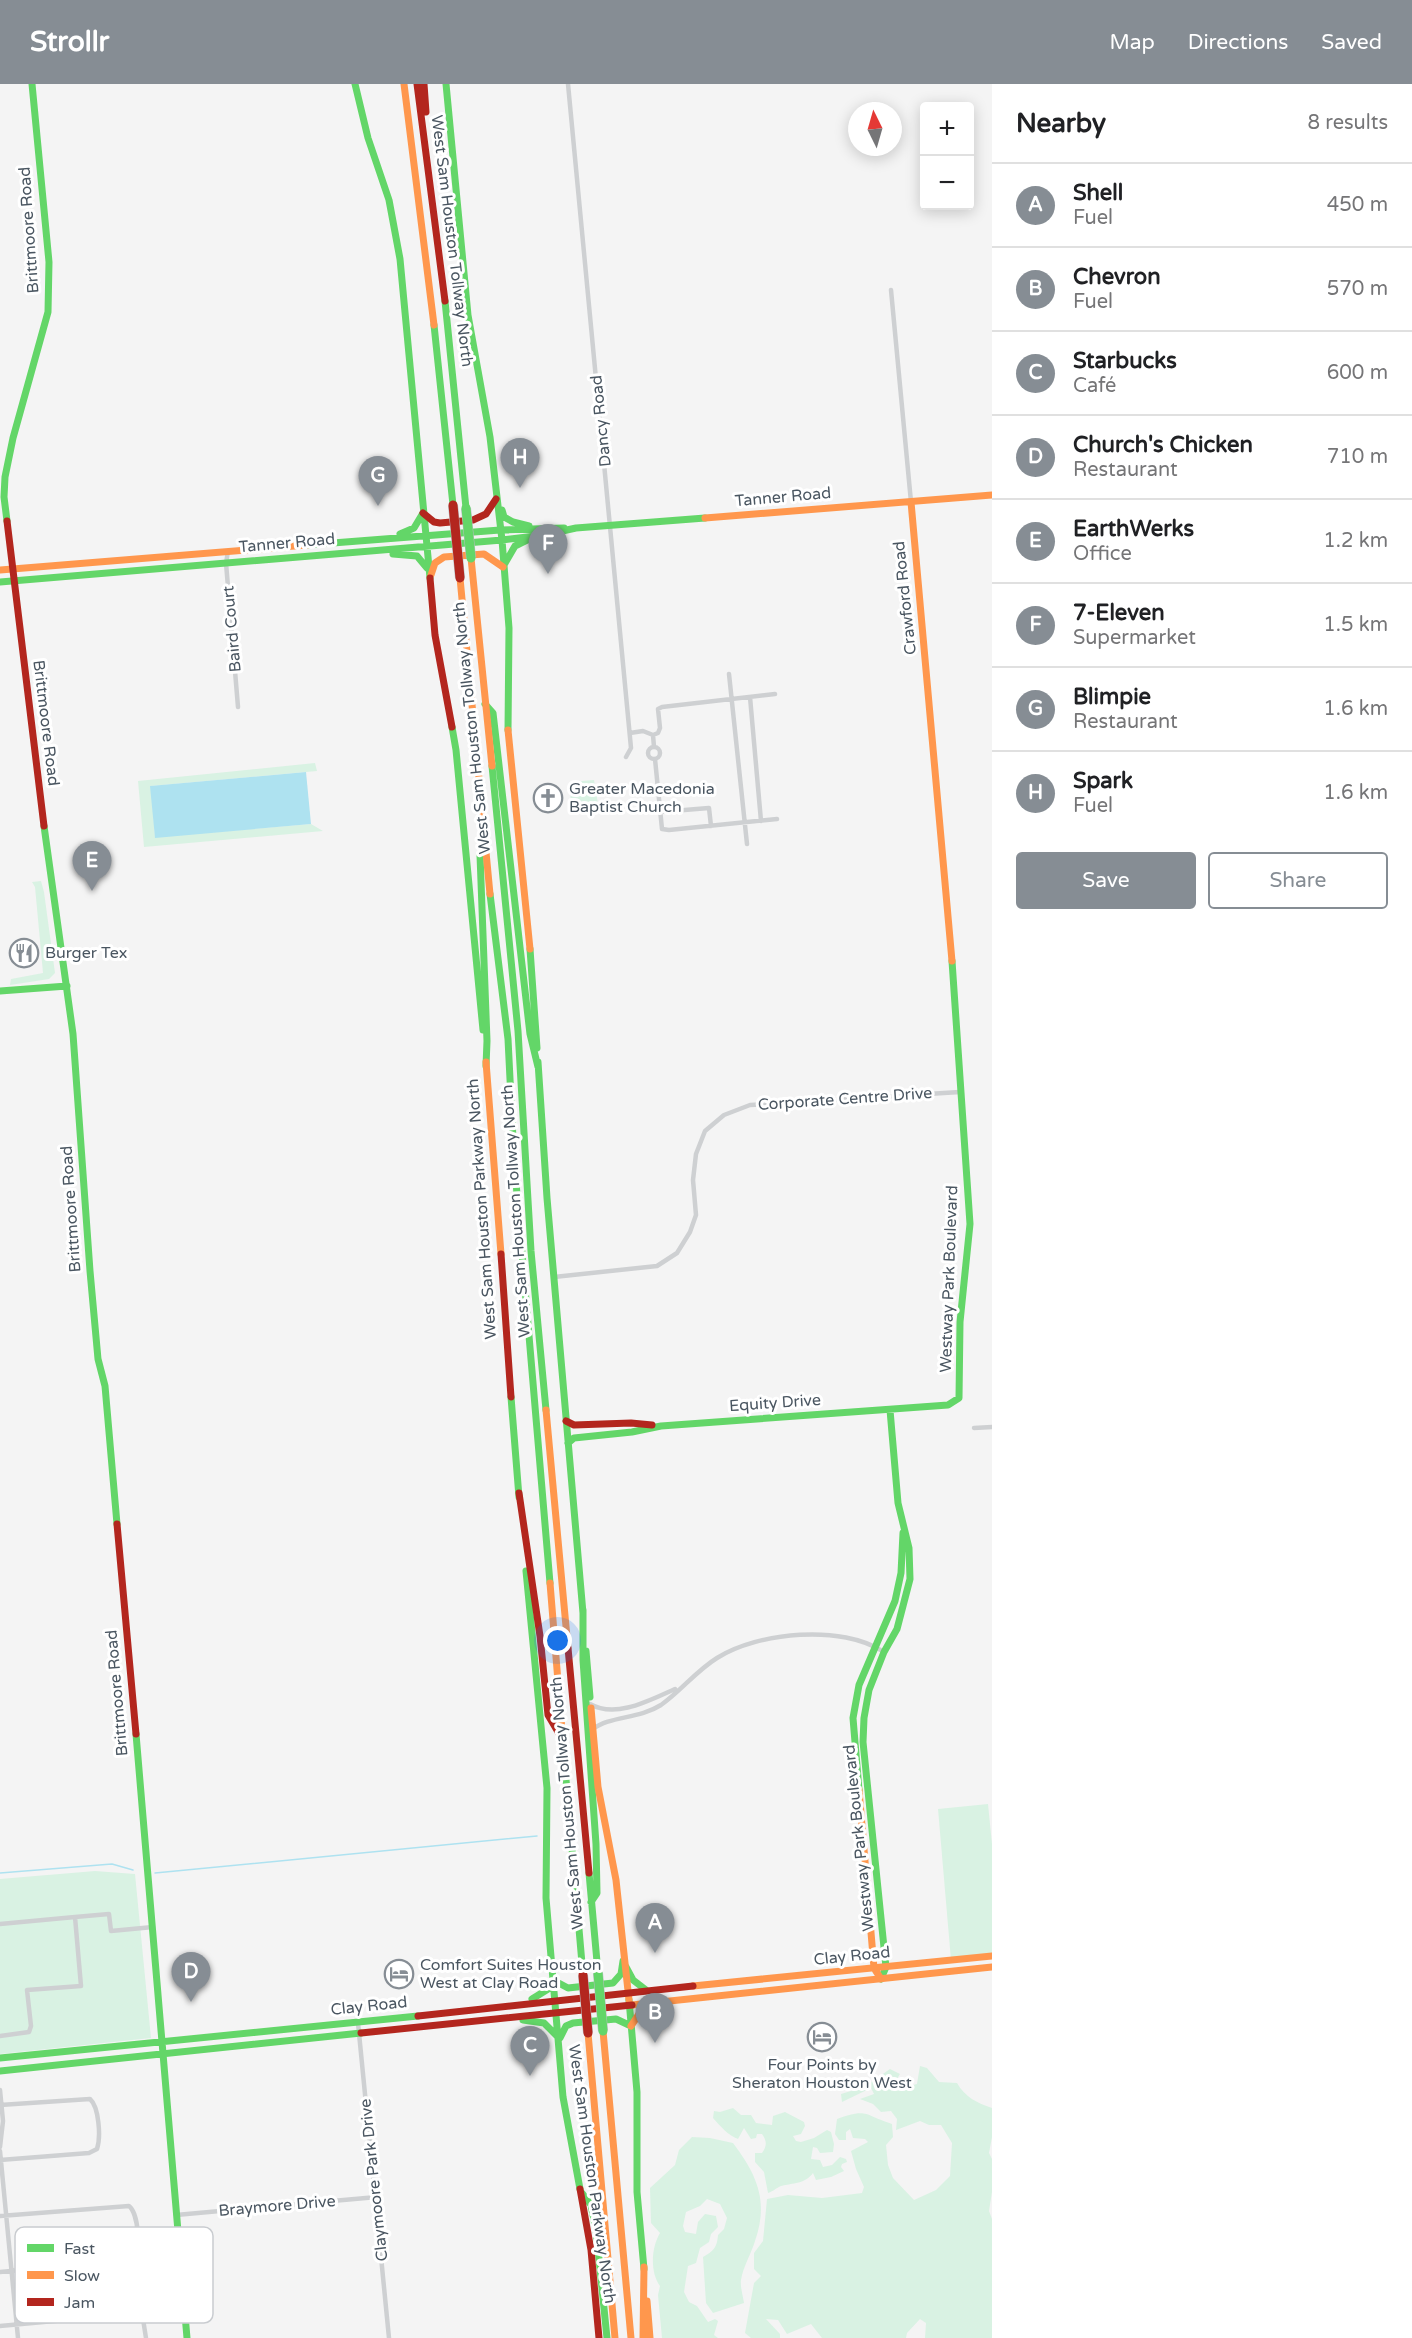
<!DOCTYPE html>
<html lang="en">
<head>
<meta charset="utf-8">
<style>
	:root { --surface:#fff; --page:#f6f6f6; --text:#202124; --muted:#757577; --line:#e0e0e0; --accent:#868d94 }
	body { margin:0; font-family:"Varela Round",sans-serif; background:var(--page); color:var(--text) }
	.controls { position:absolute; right:18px; top:18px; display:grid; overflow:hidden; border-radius:6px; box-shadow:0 3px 15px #0003 }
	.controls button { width:54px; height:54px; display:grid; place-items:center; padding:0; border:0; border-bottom:2px solid var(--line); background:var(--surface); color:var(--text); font:30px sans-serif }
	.compass { position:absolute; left:848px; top:18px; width:54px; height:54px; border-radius:50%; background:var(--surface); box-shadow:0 3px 15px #0003; rotate:355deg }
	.you { position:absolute; left:558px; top:1557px; width:21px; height:21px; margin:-15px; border:4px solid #fff; border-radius:50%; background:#1a73e8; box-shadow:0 0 0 9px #1a73e833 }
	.badge { display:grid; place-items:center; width:39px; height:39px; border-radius:50%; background:var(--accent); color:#fff; font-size:20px; font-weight:700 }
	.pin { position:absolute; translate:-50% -50px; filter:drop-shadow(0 2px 3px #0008) }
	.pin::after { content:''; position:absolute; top:32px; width:21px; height:18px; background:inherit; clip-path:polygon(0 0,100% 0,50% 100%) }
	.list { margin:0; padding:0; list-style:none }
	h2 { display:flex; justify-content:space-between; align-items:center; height:78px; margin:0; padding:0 24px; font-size:26px }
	h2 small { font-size:20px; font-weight:400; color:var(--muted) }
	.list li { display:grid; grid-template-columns:39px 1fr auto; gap:18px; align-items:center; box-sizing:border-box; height:84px; padding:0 24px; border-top:2px solid var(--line) }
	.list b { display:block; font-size:22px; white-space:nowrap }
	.list p { margin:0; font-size:20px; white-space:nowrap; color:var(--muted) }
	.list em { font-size:20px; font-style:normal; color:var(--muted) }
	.actions { display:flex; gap:12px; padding:18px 24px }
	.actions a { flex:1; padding:14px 0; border:2px solid var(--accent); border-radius:6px; text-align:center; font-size:21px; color:var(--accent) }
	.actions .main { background:var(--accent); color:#fff }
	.map { position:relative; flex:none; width:992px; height:2254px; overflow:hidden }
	header { display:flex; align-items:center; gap:36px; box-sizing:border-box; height:84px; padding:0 30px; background:var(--accent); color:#fff }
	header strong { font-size:28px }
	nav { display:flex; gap:33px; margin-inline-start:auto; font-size:21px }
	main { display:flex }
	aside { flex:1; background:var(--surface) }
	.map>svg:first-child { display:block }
	.green { fill:#d9f2e3 }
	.water { fill:#aee2f0 }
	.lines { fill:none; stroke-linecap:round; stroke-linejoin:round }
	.stream { stroke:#aee2f0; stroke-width:1.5 }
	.street { stroke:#ced0d2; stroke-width:4.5 }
	.fast { stroke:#63d668; stroke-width:7 }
	.slow { stroke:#ff974d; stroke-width:7 }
	.jam { stroke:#b3261e; stroke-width:7 }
	.fast-bridge-casing { stroke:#b9bec3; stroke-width:10; stroke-linecap:butt }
	.jam-bridge-casing { stroke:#b9bec3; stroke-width:10; stroke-linecap:butt }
	.fast-bridge { stroke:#63d668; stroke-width:9 }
	.jam-bridge { stroke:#b3261e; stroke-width:9 }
	.labels { text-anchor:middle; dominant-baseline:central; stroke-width:6; stroke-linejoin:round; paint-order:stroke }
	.street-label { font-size:16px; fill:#4a5661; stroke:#fff }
	.poi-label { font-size:16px; fill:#4a5661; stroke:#fff; text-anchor:start }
	.key { fill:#fff; stroke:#c9ccd0; stroke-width:1.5 }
	.key-label { font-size:16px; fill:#4a5661 }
</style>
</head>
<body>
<header>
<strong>Strollr</strong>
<nav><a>Map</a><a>Directions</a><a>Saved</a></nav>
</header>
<main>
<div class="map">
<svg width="992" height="2254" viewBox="0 0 992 2254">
	<rect width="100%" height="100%" fill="#f4f4f4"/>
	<!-- green -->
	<path class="green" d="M315 679 317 687 151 702 155 753 311 740 323 747 144 763 138 697Z
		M594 696 598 720 571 725 570 698Z
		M41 797 44 808 55 889 49 895 10 901 11 895 43 889 35 803 32 798Z
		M988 1720 992 1760V1872L951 1876 938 1725Z
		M95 1787 135 1790 151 1954 0 1970V1795Z
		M920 1982 927 1984 939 1998 957 1999C965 2013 977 2019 992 2024V2053L989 2069 992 2075V2108L989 2127 992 2135V2254H925L926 2239 920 2235 907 2249 906 2254H822L811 2240 787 2250 778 2236 766 2235 780 2250V2254H751L745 2249 754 2199 761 2192 754 2185V2169L763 2157 767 2115 788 2111 822 2114 862 2109 864 2103 856 2085 851 2067 868 2058 865 2055 853 2054 850 2045 846 2048V2056H839L835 2050 837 2035C869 2024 863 2031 892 2040L893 2053 886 2061 888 2081 893 2094 914 2116 936 2106 950 2092 952 2059 941 2041H929L920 2037 896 2046 897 2035 891 2027 881 2028 873 2020 860 2015 874 2010 871 2004 842 2018 841 2010 864 2003 890 1985 900 1990 895 1998 909 2002 917 2000Z
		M733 2024 741 2031H751L756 2039 772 2041 773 2032 785 2028 804 2038 805 2042 801 2050 793 2052 796 2057 801 2058 814 2054 827 2046 831 2048 834 2060 833 2068 820 2069 817 2064 813 2063 811 2075 820 2076 823 2083 832 2081 840 2073 846 2075 847 2078 842 2080 841 2083 844 2087 831 2093 816 2096 813 2089C805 2100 793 2099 781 2102 776 2104 774 2107 768 2109L764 2088 755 2078V2069H762C767 2062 767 2057 762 2050H757L756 2054 751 2055 744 2044 738 2055C729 2052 720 2042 713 2034L714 2027 720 2028Z
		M692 2053 710 2054 733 2059C757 2091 769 2117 755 2157 751 2170 743 2183 741 2196 740 2202 743 2212 744 2219L713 2229 706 2219 703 2173C714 2167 717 2163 718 2151L724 2145 727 2134 720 2120 707 2115 700 2122 686 2128 683 2142 685 2148 696 2150 698 2138 705 2130 716 2132 718 2143 711 2150 709 2158 700 2164 696 2179 688 2182 684 2208 689 2218 697 2222 708 2238 715 2235 718 2237 714 2251 718 2254H662L658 2211 660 2202C650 2188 651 2164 660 2149L651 2139 650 2104 675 2081 679 2066Z"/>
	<!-- water -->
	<path class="water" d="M306 688 311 740 155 754 150 702Z"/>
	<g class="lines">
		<!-- stream -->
		<path class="stream" d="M0 1789 112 1780 133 1786
			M155 1789 537 1752"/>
		<!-- street -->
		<path class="street" d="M568 0 631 664 626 673
			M891 206 911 418
			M228 467 226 479 238 623
			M729 590 747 760
			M750 613 761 737
			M630 649 643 647 653 651 654 663
			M653 651 658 649 660 644 658 625 662 623 775 610
			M648 669a6 6 0 1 1 12 0a6 6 0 1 1-12 0Z
			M655 675 662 745 669 746 777 735
			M660 728 709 724 711 742
			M554 1193 657 1182 677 1169 690 1148 696 1131 693 1096 696 1070 705 1047 724 1031 750 1021 960 1008
			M974 1344 992 1343
			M590 1620C616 1635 650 1616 675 1605
			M593 1645C610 1632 639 1635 661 1621 681 1607 696 1587 717 1574 758 1548 842 1540 884 1568
			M0 1840 75 1833
			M358 1939 389 2254
			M0 1952 29 1948 31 1942 27 1906 81 1902 75 1833 109 1830 111 1847 153 1843
			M0 2006 3 2037 0 2063
			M0 2021 90 2015C99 2023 101 2053 97 2065L89 2069 0 2076
			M0 2067 18 2254
			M176 2131 377 2113
			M0 2132 129 2122C138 2129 142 2166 133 2174L128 2176 0 2188
			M0 2242 131 2230 138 2231 143 2235 146 2254"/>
		<!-- fast -->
		<path class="fast" d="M355 0 368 54 389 116 400 175 430 494
			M446 0 468 231 490 353 502 456 509 544 508 646
			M445 217 466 424
			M434 241 453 421
			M502 426 504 433 513 438 529 442
			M7 437 4 413 5 393 13 354 48 228 49 178 32 0
			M400 450 414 444 423 429
			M307 461 500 446 564 444
			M393 470 417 472 427 484
			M504 481 515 462 529 455
			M0 498 502 456 544 451 576 444 705 434
			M485 620 493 629 530 950 538 983
			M452 643 456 666 483 946
			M492 682 518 947 531 1167 546 1326
			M44 742 73 950 90 1187 98 1275 105 1302 117 1440
			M480 771 487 957 486 982
			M490 810 508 955 514 1075 550 1499
			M530 865 537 964
			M0 907 67 902
			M538 978 547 1114 583 1529
			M511 1313 519 1413
			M568 1359 574 1354 632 1348 661 1342 948 1321 959 1314 960 1238 970 1140 952 877
			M526 1487 547 1704 546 1814 563 2013 580 2105
			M583 1526V1576L596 1760 597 1809 591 1818
			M586 1567 590 1613
			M136 1650 187 2254
			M565 1684 583 1891
			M859 1706 853 1634 859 1601 895 1517 901 1489 903 1449
			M589 1789 598 1889
			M626 1883 633 1896 646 1906
			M881 1895 886 1883 863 1658 864 1634 869 1606 884 1568 897 1545 910 1495 909 1464 898 1419 890 1326
			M553 1896 568 1904 613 1899 621 1890 623 1877
			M532 1915 553 1902
			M629 1916 637 2008V2108L644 2185
			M523 1936 544 1939 558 1953
			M560 1954 566 1942 573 1939 616 1935 631 1942
			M0 1974 418 1932
			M0 1987 361 1949
			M582 2109 591 2121 596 2145 607 2254"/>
		<!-- slow -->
		<path class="slow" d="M404 0 434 241
			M911 418 952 877
			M705 434 992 411
			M471 474 492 682
			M0 486 307 461
			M431 491 435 479 444 473 484 470 503 483
			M460 494 490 810
			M508 646 530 865
			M486 978 501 1170
			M546 1326 568 1564
			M550 1499 565 1684
			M591 1624 598 1703 616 1796 629 1916
			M859 1706 874 1884 881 1895
			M693 1902 992 1872
			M632 1921 992 1883
			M631 1942 639 1930 654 1922
			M603 1947 631 2254
			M588 1949 615 2254
			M647 2217 650 2254
			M643 2254 644 2183"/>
		<!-- jam -->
		<path class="jam" d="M417 0 445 217
			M424 0 426 28
			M423 429 434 438 440 439 473 436 486 430 496 415
			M7 437 44 742
			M430 494 435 551 452 643
			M501 1170 511 1313
			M566 1337 574 1341 631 1339 652 1341
			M519 1409 540 1552 548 1631 561 1653
			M117 1440 136 1650
			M568 1564 589 1789
			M418 1932 693 1902
			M361 1949 632 1921
			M580 2105 591 2166 599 2254"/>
		<!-- fast-bridge casing -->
		<g class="fast-bridge-casing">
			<path id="fast-bridge" d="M466 424 471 474
				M598 1889 603 1947"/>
		</g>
		<!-- jam-bridge casing -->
		<g class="jam-bridge-casing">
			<path id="jam-bridge" d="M453 421 460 494
				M583 1891 588 1949"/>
		</g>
		<!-- fast-bridge -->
		<use href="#fast-bridge" class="fast-bridge"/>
		<!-- jam-bridge -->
		<use href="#jam-bridge" class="jam-bridge"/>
	</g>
	<!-- icons -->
	<defs>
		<g id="church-ring" transform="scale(1.5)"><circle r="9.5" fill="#fff" stroke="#868d94" stroke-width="1.5"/><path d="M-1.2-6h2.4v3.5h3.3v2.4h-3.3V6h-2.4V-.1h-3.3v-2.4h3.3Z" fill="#868d94"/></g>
		<g id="restaurant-ring" transform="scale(1.5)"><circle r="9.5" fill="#fff" stroke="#868d94" stroke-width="1.5"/><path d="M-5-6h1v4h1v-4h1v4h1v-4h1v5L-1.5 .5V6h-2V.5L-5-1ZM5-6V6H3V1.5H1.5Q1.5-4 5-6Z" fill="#868d94"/></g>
		<g id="hotel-ring" transform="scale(1.5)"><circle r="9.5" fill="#fff" stroke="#868d94" stroke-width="1.5"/><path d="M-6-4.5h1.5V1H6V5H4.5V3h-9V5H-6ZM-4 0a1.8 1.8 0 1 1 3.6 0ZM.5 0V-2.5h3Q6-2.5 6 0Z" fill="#868d94"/></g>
	</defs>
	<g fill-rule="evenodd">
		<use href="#church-ring" x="548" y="714"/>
		<use href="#restaurant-ring" x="24" y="869"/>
		<use href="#hotel-ring" x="399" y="1890"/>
		<use href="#hotel-ring" x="822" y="1953"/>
	</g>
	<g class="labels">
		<!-- street labels -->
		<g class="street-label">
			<text transform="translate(29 146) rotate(-94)">Brittmoore Road</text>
			<text transform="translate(452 157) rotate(83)">West Sam Houston Tollway North</text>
			<text transform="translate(601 337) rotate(-96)">Dancy Road</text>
			<text transform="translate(783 413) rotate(-5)">Tanner Road</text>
			<text transform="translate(287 459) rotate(-5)">Tanner Road</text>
			<text transform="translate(905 514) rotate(-96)">Crawford Road</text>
			<text transform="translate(232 545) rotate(-95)">Baird Court</text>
			<text transform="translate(46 639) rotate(83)">Brittmoore Road</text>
			<text transform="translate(472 644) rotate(-96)">West Sam Houston Tollway North</text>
			<text transform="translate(845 1015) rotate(-4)">Corporate Centre Drive</text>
			<text transform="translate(71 1125) rotate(-94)">Brittmoore Road</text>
			<text transform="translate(482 1125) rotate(-94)">West Sam Houston Parkway North</text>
			<text transform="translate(516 1127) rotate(-94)">West Sam Houston Tollway North</text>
			<text transform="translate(949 1195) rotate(-88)">Westway Park Boulevard</text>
			<text transform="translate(775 1319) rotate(-4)">Equity Drive</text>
			<text transform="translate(117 1609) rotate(-95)">Brittmoore Road</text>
			<text transform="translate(567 1719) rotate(-95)">West Sam Houston Tollway North</text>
			<text transform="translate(859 1754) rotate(-96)">Westway Park Boulevard</text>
			<text transform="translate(852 1872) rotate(-6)">Clay Road</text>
			<text transform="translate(369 1922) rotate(-6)">Clay Road</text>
			<text transform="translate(592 2090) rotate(82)">West Sam Houston Parkway North</text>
			<text transform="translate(374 2096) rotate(-96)">Claymoore Park Drive</text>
			<text transform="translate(277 2122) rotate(-5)">Braymore Drive</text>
		</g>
		<!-- poi labels -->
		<g class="poi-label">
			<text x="569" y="705">Greater Macedonia<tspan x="569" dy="18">Baptist Church</tspan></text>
			<text x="45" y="869">Burger Tex</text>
			<text x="420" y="1881">Comfort Suites Houston<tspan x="420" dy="18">West at Clay Road</tspan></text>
			<text x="822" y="1981" text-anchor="middle">Four Points by<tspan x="822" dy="18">Sheraton Houston West</tspan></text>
		</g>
	</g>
	<!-- legend -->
	<rect x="15" y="2143" width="198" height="96" rx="9" class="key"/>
	<rect x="27" y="2160" width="27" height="8" fill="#63d668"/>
	<rect x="27" y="2187" width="27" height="8" fill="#ff974d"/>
	<rect x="27" y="2214" width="27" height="8" fill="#b3261e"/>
	<g class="key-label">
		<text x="64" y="2170">Fast</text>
		<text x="64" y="2197">Slow</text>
		<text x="64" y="2224">Jam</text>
	</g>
</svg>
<div class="controls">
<button>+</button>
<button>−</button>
</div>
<svg class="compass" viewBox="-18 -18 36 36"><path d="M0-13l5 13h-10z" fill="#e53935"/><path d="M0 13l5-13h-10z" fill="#757577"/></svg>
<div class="you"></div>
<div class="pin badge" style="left:655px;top:1869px">A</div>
<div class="pin badge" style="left:655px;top:1959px">B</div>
<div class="pin badge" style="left:530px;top:1992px">C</div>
<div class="pin badge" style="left:191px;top:1918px">D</div>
<div class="pin badge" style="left:92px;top:807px">E</div>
<div class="pin badge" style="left:548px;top:490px">F</div>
<div class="pin badge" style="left:378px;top:422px">G</div>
<div class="pin badge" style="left:520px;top:404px">H</div>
</div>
<aside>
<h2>Nearby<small>8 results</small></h2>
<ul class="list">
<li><span class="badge">A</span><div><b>Shell</b><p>Fuel</p></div><em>450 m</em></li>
<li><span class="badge">B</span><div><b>Chevron</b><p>Fuel</p></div><em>570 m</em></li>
<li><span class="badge">C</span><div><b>Starbucks</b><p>Café</p></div><em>600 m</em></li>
<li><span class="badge">D</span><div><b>Church's Chicken</b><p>Restaurant</p></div><em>710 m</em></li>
<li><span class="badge">E</span><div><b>EarthWerks</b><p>Office</p></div><em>1.2 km</em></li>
<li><span class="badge">F</span><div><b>7-Eleven</b><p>Supermarket</p></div><em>1.5 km</em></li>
<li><span class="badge">G</span><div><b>Blimpie</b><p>Restaurant</p></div><em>1.6 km</em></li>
<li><span class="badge">H</span><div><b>Spark</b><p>Fuel</p></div><em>1.6 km</em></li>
</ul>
<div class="actions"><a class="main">Save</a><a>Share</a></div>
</aside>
</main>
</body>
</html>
